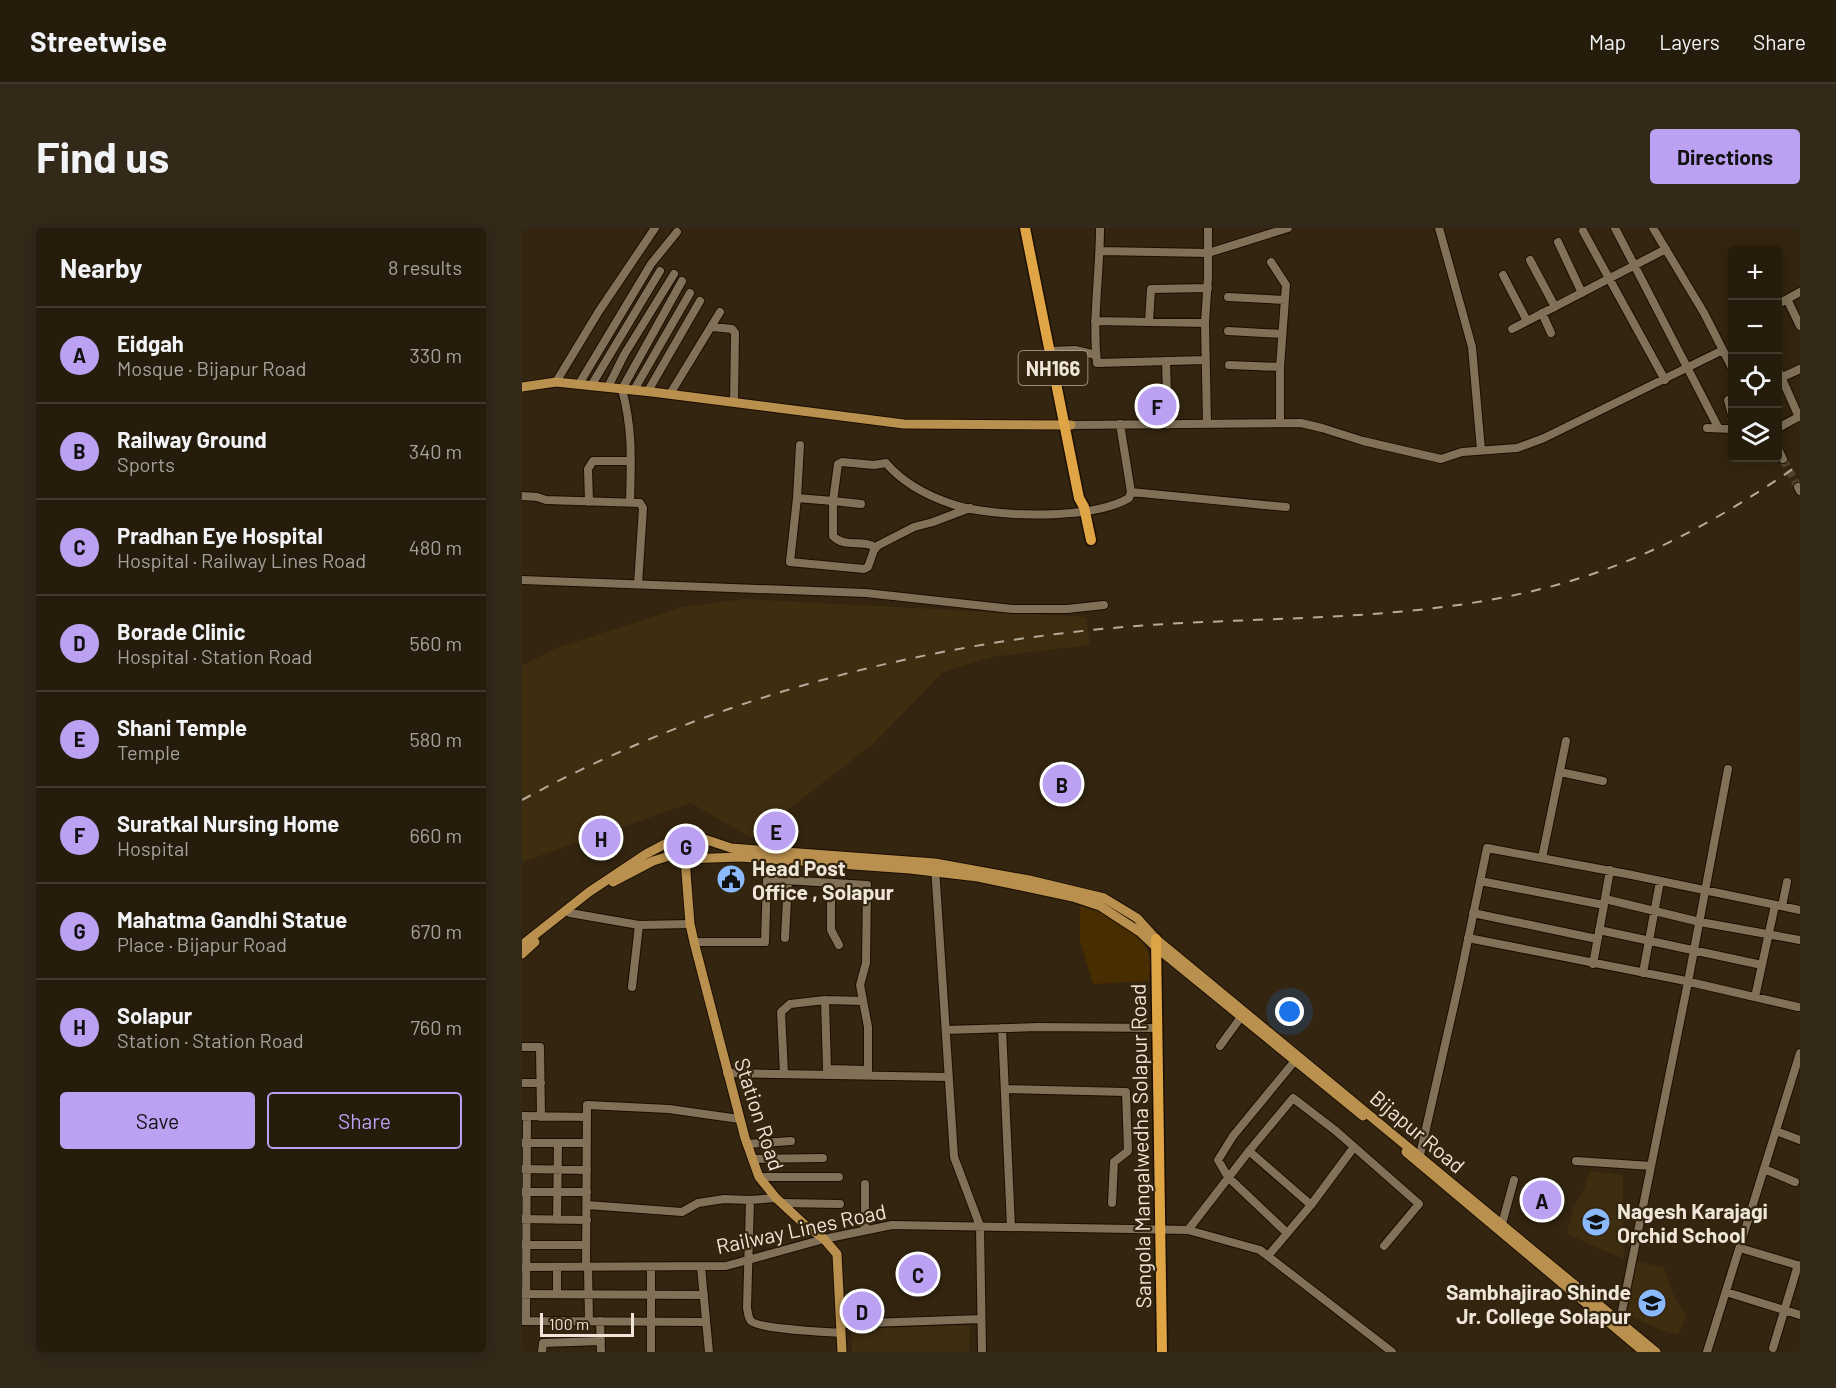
<!DOCTYPE html>
<html lang="en">
<head>
<meta charset="utf-8">
<style>
	:root { --surface:#261c0b; --page:#322919; --text:#f1f3f6; --muted:#a4a19d; --line:#423a2c; --accent:#bca0f2 }
	body { margin:0; font-family:Barlow,sans-serif; background:var(--page); color:var(--text) }
	.controls { position:absolute; right:18px; top:18px; display:grid; overflow:hidden; border-radius:6px; box-shadow:0 3px 15px #0003 }
	.controls button { width:54px; height:54px; display:grid; place-items:center; padding:0; border:0; border-bottom:2px solid var(--line); background:var(--surface); color:var(--text); font:30px sans-serif }
	.scale { position:absolute; left:18px; bottom:15px; width:94px; box-sizing:border-box; padding-left:6px; border:3px solid #efe6d9; border-top:0; font-size:16px; line-height:21px; white-space:nowrap; color:#efe6d9; -webkit-text-stroke:4px #33250f; paint-order:stroke }
	.you { position:absolute; left:768px; top:784px; width:21px; height:21px; margin:-15px; border:4px solid #fff; border-radius:50%; background:#1a73e8; box-shadow:0 0 0 9px #1a73e833 }
	.badge { display:grid; place-items:center; width:39px; height:39px; border-radius:50%; background:var(--accent); color:#111; font-size:20px; font-weight:700 }
	.pin { position:absolute; translate:-50% -50%; border:3px solid #fff; box-shadow:0 2px 6px #0006 }
	.list { margin:0; padding:0; list-style:none }
	h2 { display:flex; justify-content:space-between; align-items:center; height:78px; margin:0; padding:0 24px; font-size:26px }
	h2 small { font-size:20px; font-weight:400; color:var(--muted) }
	.list li { display:grid; grid-template-columns:39px 1fr auto; gap:18px; align-items:center; box-sizing:border-box; height:96px; padding:0 24px; border-top:2px solid var(--line) }
	.list b { display:block; font-size:22px; white-space:nowrap }
	.list p { margin:0; font-size:20px; white-space:nowrap; color:var(--muted) }
	.list em { font-size:20px; font-style:normal; color:var(--muted) }
	.actions { display:flex; gap:12px; padding:18px 24px }
	.actions a { flex:1; padding:14px 0; border:2px solid var(--accent); border-radius:6px; text-align:center; font-size:21px; color:var(--accent) }
	.actions .main { background:var(--accent); color:#111 }
	.icon { flex:none; width:33px; height:33px; fill:none; stroke:currentColor; stroke-width:2; stroke-linecap:round; stroke-linejoin:round }
	.map { position:relative; flex:none; width:1278px; height:1124px; overflow:hidden; border-radius:6px }
	header { display:flex; align-items:center; gap:36px; box-sizing:border-box; height:84px; padding:0 30px; background:var(--surface); border-bottom:2px solid var(--line) }
	header strong { font-size:28px }
	nav { display:flex; gap:33px; margin-inline-start:auto; font-size:21px }
	.intro { display:flex; align-items:center; justify-content:space-between; box-sizing:border-box; height:144px; padding:0 36px }
	h1 { margin:0; font-size:42px }
	.button { padding:15px 27px; border-radius:6px; background:var(--accent); color:#111; font-size:21px; font-weight:700 }
	main { display:flex; gap:36px; padding:0 36px }
	aside { flex:1; background:var(--surface); border-radius:6px; box-shadow:0 3px 15px #0003 }
	.map>svg:first-child { display:block }
	.built { fill:#3f2d10 }
	.green { fill:#472d00 }
	.lines { fill:none; stroke-linecap:round; stroke-linejoin:round }
	.minor-tunnel { stroke:#4f422d; stroke-width:8; stroke-dasharray:8 4; stroke-linecap:butt }
	.minor-casing { stroke:#1b0e00; stroke-width:10 }
	.major-casing { stroke:#1b0e00; stroke-width:11 }
	.highway-casing { stroke:#1b0e00; stroke-width:13 }
	.minor { stroke:#817159; stroke-width:8 }
	.major { stroke:#b9904d; stroke-width:9 }
	.highway { stroke:#dfa545; stroke-width:10 }
	.rail { stroke:#b6ab9b; stroke-width:2; stroke-dasharray:10 10; stroke-linecap:butt }
	.labels { text-anchor:middle; dominant-baseline:central; stroke-width:4.5; stroke-linejoin:round; paint-order:stroke }
	.shield { fill:#33250f; stroke:#b7ac9c; stroke-width:1.5 }
	.shield-label { font-size:20px; font-weight:bold; fill:#efe6d9 }
	.poi-label { font-size:21px; font-weight:bold; fill:#efe6d9; stroke:#33250f; text-anchor:start }
	.street-label { font-size:21px; fill:#efe6d9; stroke:#33250f }
</style>
</head>
<body>
<header>
<strong>Streetwise</strong>
<nav><a>Map</a><a>Layers</a><a>Share</a></nav>
</header>
<div class="intro"><h1>Find us</h1><a class="button">Directions</a></div>
<main>
<aside>
<h2>Nearby<small>8 results</small></h2>
<ul class="list">
<li><span class="badge">A</span><div><b>Eidgah</b><p>Mosque · Bijapur Road</p></div><em>330 m</em></li>
<li><span class="badge">B</span><div><b>Railway Ground</b><p>Sports</p></div><em>340 m</em></li>
<li><span class="badge">C</span><div><b>Pradhan Eye Hospital</b><p>Hospital · Railway Lines Road</p></div><em>480 m</em></li>
<li><span class="badge">D</span><div><b>Borade Clinic</b><p>Hospital · Station Road</p></div><em>560 m</em></li>
<li><span class="badge">E</span><div><b>Shani Temple</b><p>Temple</p></div><em>580 m</em></li>
<li><span class="badge">F</span><div><b>Suratkal Nursing Home</b><p>Hospital</p></div><em>660 m</em></li>
<li><span class="badge">G</span><div><b>Mahatma Gandhi Statue</b><p>Place · Bijapur Road</p></div><em>670 m</em></li>
<li><span class="badge">H</span><div><b>Solapur</b><p>Station · Station Road</p></div><em>760 m</em></li>
</ul>
<div class="actions"><a class="main">Save</a><a>Share</a></div>
</aside>
<div class="map">
<svg width="1278" height="1124" viewBox="0 0 1278 1124">
	<rect width="100%" height="100%" fill="#33250f"/>
	<!-- built -->
	<path class="built" d="M222 371 564 389 568 417 470 429 421 444 351 516 229 610 169 575 0 634V438L32 421 160 379Z
		M1068 943 1101 947 1102 1031 1045 1006 1050 982 1062 961Z
		M1111 1033 1142 1039 1151 1066 1164 1088 1156 1107 1138 1102 1101 1084Z
		M448 1097 447 1124H330L329 1101Z"/>
	<!-- green -->
	<path class="green" d="M558 678C580 682 617 703 627 725 630 732 627 745 627 753L571 756 558 713Z"/>
	<g class="lines">
		<!-- minor-tunnel -->
		<path class="minor-tunnel" d="M1261 231 1276 259"/>
		<!-- minor casing -->
		<g class="minor-casing">
			<path id="minor" d="M578 0C578 45 570 90 575 135L683 132
				M917 0 950 119 959 222
				M1093 0 1196 199
				M1131 0 1182 85 1210 140
				M1061 3 1143 152
				M1036 14 1060 65
				M578 23 686 25 766 0
				M1008 32 1033 79
				M749 34 764 57 758 139V195
				M981 47 1005 93
				M706 69 763 72
				M1265 71 1278 98
				M1256 76 1278 64
				M1020 85 1029 105
				M573 93 683 95
				M627 94 629 61 686 60
				M190 99 210 101 213 105 212 174
				M990 101 1144 21
				M706 103 760 106
				M528 123 553 122 574 127
				M644 133 646 197
				M707 137 758 139
				M1256 142 1277 189
				M1256 151 1278 141
				M34 154 77 83 133 0
				M57 156 129 36 155 4
				M69 158 138 43
				M86 159 102 127 152 46
				M112 162 168 65
				M126 163 178 73
				M148 166 198 84
				M1210 170 1206 172 1210 187
				M685 195 683 95 686 49V0
				M549 197 779 195 800 200 841 213 919 231 940 224 995 220 1022 210 1201 122
				M1185 200 1210 201
				M1256 200 1278 188
				M278 217 275 270 311 273 316 236 320 234 352 237 364 235C381 255 406 268 430 276 471 290 570 292 607 270L609 264 598 196
				M1256 221 1261 231
				M1276 259 1278 263
				M609 264 764 279
				M0 268 15 269 24 272 118 275 121 280 116 356
				M275 270 268 334 342 341 346 339 352 322 355 318 392 299 411 294 448 280
				M67 274 66 241 71 233H109
				M108 274C109 231 111 203 100 161L160 53
				M339 276 311 273V308C323 321 341 310 354 320
				M0 352 344 365 490 381H545L582 377
				M1038 544 1081 553
				M1020 630 1044 513
				M413 639 432 929 458 998 460 1124
				M958 653 1082 677 1071 736
				M309 655V702L317 717
				M1083 671 1178 694 1278 712
				M1082 676 1088 642
				M1260 678 1265 654
				M48 685 117 697 168 696
				M951 685 1075 711
				M1077 702 1240 737
				M263 710 266 652
				M946 710 1159 752 1276 779
				M172 714H243L245 651 345 657 344 735 338 757 346 799V842L305 841 303 772 341 773
				M1121 745 1138 653
				M110 759 117 697
				M1233 769 1253 677
				M480 800 489 999
				M424 802 516 799 636 800
				M698 818 719 789
				M0 819H18L19 889
				M205 845 426 849
				M262 846 259 784 268 776 303 772
				M0 855H19
				M483 861 604 864 606 923 592 934 590 975
				M1 888 65 889
				M1254 903 1278 912
				M0 915H65
				M225 916 269 913
				M727 923 789 977
				M898 927 937 755 965 620 1110 647 1278 682
				M230 931 301 930
				M1054 933 1129 938
				M0 941 65 942
				M1242 941 1273 954
				M237 949H317
				M343 956V1002
				M0 964H65
				M228 972 225 1080C226 1084 226 1090 229 1093 237 1101 304 1104 319 1105
				M261 975 318 976
				M65 977 160 984 176 975 202 971 228 972 254 970
				M0 991 65 992
				M35 992 36 915
				M980 996 992 952
				M666 1002 727 923 771 870 814 903 897 976 862 1018
				M765 1005 706 949 696 932 711 908 776 829
				M0 1017H64
				M1218 1020 1278 1038
				M746 1028 789 977 832 919
				M0 1039 204 1038 302 1011 370 997 666 1002 738 1022 870 1124
				M64 1039 65 877 147 881 217 891
				M66 1039 67 1093
				M129 1039V1124
				M179 1039 187 1124
				M1204 1064 1278 1087
				M0 1066 182 1067
				M35 1066V1039
				M0 1093 184 1094
				M4 1093 5 888
				M78 1093 79 1124
				M319 1096 459 1091
				M1097 1098 1166 754 1206 541
				M1251 1120 1276 1037
				M20 1124 21 1115 79 1113
				M1185 1124 1278 825"/>
		</g>
		<!-- major casing -->
		<g class="major-casing">
			<path id="major" d="M0 159 34 154 130 164 382 196 549 197
				M154 610 153 623 158 630 163 631 218 629 388 641 456 649 551 669 578 678 618 704 635 720 841 888
				M163 631 168 696 172 714 223 910 237 949 254 970 282 996 302 1011 315 1026 320 1124
				M91 654 131 633 154 626
				M0 717 67 664 124 626 164 605 209 620 413 635 507 652 582 670 615 690 634 711 1134 1124
				M0 726 13 714
				M884 924 1122 1124"/>
		</g>
		<!-- highway casing -->
		<g class="highway-casing">
			<path id="highway" d="M503 0 557 270 562 279 569 312
				M634 711 640 1124"/>
		</g>
		<!-- minor -->
		<use href="#minor" class="minor"/>
		<!-- major -->
		<use href="#major" class="major"/>
		<!-- highway -->
		<use href="#highway" class="highway"/>
		<!-- rail -->
		<path class="rail" d="M0 572C182 473 384 419 590 400 733 387 879 396 1019 361 1114 338 1198 292 1278 236"/>
	</g>
	<!-- icons -->
	<defs>
		<g id="civic-disc" transform="scale(1.5)"><circle r="9.5" fill="#8bbafc" stroke="#33250f"/><path d="M-.6-6.5H3V-4.5H.6V-3L4-1V1h2V6H-6V1h2V-1L-.6-3ZM-1.2 2.5V6h2.4V2.5Z" fill="#111"/></g>
		<g id="school-disc" transform="scale(1.5)"><circle r="9.5" fill="#8bbafc" stroke="#33250f"/><path d="M0-5L7-2L0 1L-7-2ZM-4 1L0 2.5L4 1V4Q0 6-4 4Z" fill="#111"/></g>
		<g id="university-disc" transform="scale(1.5)"><circle r="9.5" fill="#8bbafc" stroke="#33250f"/><path d="M0-5L7-2L0 1L-7-2ZM-4 1L0 2.5L4 1V4Q0 6-4 4Z" fill="#111"/></g>
	</defs>
	<g fill-rule="evenodd">
		<use href="#civic-disc" x="209" y="651"/>
		<use href="#school-disc" x="1074" y="994"/>
		<use href="#university-disc" x="1130" y="1075"/>
	</g>
	<g class="labels">
		<!-- shield labels -->
		<rect class="shield" x="496.5" y="123" width="69" height="34" rx="4.5"/>
		<g class="shield-label">
			<text x="531" y="140">NH166</text>
		</g>
		<!-- poi labels -->
		<g class="poi-label">
			<text x="230" y="639">Head Post<tspan x="230" dy="24">Office , Solapur</tspan></text>
			<text x="1095" y="982">Nagesh Karajagi<tspan x="1095" dy="24">Orchid School</tspan></text>
			<text x="1109" y="1063" text-anchor="end">Sambhajirao Shinde<tspan x="1109" dy="24">Jr. College Solapur</tspan></text>
		</g>
		<!-- street labels -->
		<g class="street-label">
			<text transform="translate(238 886) rotate(72)">Station Road</text>
			<text transform="translate(896 903) rotate(40)">Bijapur Road</text>
			<text transform="translate(618 918) rotate(-91)">Sangola Mangalwedha Solapur Road</text>
			<text transform="translate(279 1000) rotate(-12)">Railway Lines Road</text>
		</g>
	</g>
</svg>
<div class="controls">
<button>+</button>
<button>−</button>
<button><svg class="icon" aria-label="locate" viewBox="0 0 24 24"><circle cx="12" cy="12" r="6"/><path d="M12 2v4M12 18v4M2 12h4M18 12h4"/></svg></button>
<button><svg class="icon" aria-label="layers" viewBox="0 0 24 24"><path d="M12 4l9 5-9 5-9-5zM3 14l9 5 9-5"/></svg></button>
</div>
<div class="scale">100 m</div>
<div class="you"></div>
<div class="pin badge" style="left:1020px;top:972px">A</div>
<div class="pin badge" style="left:540px;top:556px">B</div>
<div class="pin badge" style="left:396px;top:1046px">C</div>
<div class="pin badge" style="left:340px;top:1083px">D</div>
<div class="pin badge" style="left:254px;top:603px">E</div>
<div class="pin badge" style="left:635px;top:178px">F</div>
<div class="pin badge" style="left:164px;top:618px">G</div>
<div class="pin badge" style="left:79px;top:610px">H</div>
</div>
</main>
</body>
</html>
